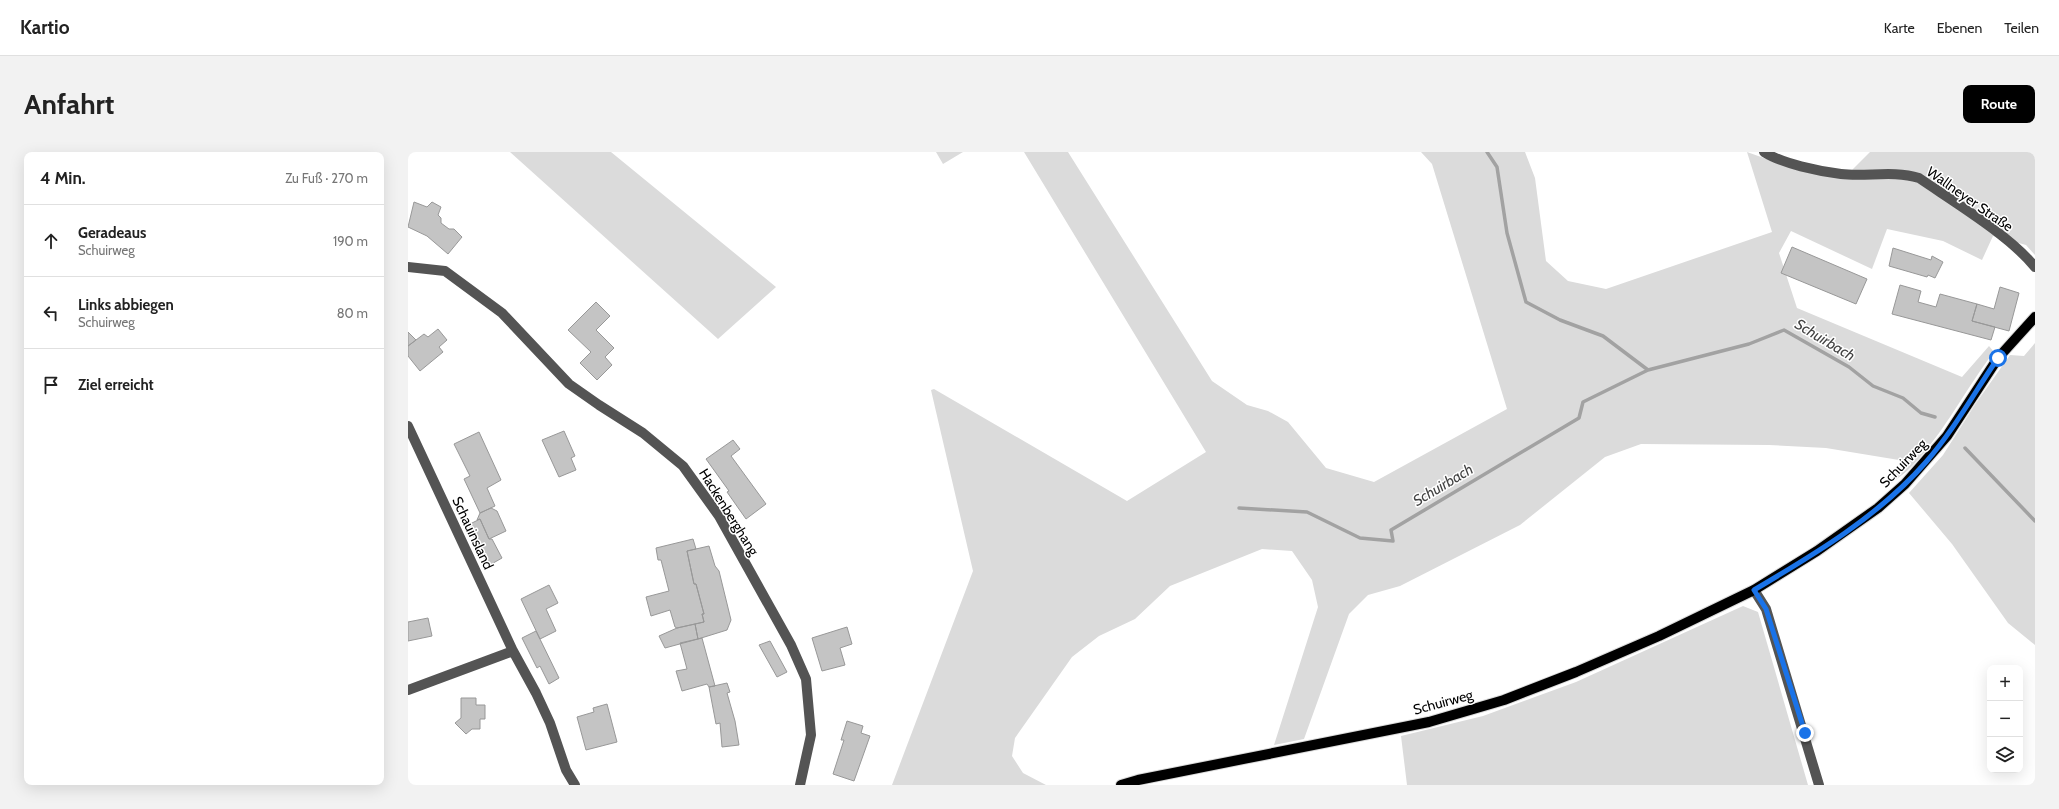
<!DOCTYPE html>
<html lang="de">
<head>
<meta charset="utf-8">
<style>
	:root { --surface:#fff; --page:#f2f2f2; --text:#222; --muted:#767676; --line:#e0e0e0; --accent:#000 }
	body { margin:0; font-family:Cabin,sans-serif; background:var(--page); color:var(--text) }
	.controls { position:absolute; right:12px; bottom:12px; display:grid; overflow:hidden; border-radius:8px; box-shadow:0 4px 16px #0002 }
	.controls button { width:36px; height:36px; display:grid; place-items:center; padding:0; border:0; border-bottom:1px solid var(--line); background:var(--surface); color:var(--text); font:20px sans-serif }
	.stop { position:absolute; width:12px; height:12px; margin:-9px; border:3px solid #1a73e8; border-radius:50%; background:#fff }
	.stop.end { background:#1a73e8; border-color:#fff; box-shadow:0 1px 4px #0008 }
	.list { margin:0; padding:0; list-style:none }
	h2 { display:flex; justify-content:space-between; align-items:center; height:52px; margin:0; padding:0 16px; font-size:17px }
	h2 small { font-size:13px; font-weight:400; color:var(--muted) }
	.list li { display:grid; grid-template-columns:26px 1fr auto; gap:12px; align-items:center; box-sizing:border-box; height:72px; padding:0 16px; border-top:1px solid var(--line) }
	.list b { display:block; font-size:15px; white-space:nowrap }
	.list p { margin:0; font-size:13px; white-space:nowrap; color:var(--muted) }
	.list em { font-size:13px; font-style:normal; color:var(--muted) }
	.icon { flex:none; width:22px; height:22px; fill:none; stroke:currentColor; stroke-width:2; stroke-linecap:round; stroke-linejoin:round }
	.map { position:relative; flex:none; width:1627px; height:633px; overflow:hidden; border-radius:8px }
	header { display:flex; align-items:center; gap:24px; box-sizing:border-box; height:56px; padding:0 20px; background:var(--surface); border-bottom:1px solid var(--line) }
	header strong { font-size:19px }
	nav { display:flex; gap:22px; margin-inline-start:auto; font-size:14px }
	.intro { display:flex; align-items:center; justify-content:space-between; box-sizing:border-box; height:96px; padding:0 24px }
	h1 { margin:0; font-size:28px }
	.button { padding:10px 18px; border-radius:8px; background:var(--accent); color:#fff; font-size:14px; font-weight:700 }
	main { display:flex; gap:24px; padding:0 24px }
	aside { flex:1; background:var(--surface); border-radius:8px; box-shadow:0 4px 16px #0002 }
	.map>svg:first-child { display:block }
	.green { fill:#dbdbdb }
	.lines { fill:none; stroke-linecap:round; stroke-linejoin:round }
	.stream { stroke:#a2a2a2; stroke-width:3.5 }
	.building { fill:#c4c4c4; stroke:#989898 }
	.major-casing { stroke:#dbdbdb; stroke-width:12 }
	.minor { stroke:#545454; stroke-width:10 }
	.major { stroke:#000; stroke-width:10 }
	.route { stroke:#1a73e8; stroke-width:5 }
	.labels { text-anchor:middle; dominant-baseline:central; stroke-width:3; stroke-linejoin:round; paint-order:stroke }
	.street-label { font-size:14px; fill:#000; stroke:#fff }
	.water-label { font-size:15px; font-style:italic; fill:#434343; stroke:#fff }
</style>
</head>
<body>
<header>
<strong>Kartio</strong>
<nav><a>Karte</a><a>Ebenen</a><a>Teilen</a></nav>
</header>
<div class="intro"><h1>Anfahrt</h1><a class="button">Route</a></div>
<main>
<aside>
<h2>4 Min.<small>Zu Fuß · 270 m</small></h2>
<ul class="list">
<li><svg class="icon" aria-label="ahead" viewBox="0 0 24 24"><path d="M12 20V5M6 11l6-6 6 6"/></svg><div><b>Geradeaus</b><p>Schuirweg</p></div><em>190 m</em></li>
<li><svg class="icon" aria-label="left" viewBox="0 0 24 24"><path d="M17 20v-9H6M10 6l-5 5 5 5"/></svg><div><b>Links abbiegen</b><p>Schuirweg</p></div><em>80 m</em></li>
<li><svg class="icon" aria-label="arrive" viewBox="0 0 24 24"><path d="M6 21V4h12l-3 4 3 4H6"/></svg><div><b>Ziel erreicht</b></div></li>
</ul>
</aside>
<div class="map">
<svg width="1627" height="633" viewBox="0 0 1627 633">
	<rect width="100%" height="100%" fill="#fff"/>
	<!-- green -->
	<path class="green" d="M102 0H203L368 135 310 187Z
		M528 0H555L535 12Z
		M616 0H660L804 229 839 253 860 259 880 270 918 316 966 330 1099 257 1024 12 1013 0H1117L1127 26 1138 109 1160 129 1198 137 1364 80 1339 0 1381 15 1436 26 1462 0H1627V103L1618 93 1585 84 1574 108 1535 89 1479 77 1464 117 1383 79 1371 101 1389 156 1554 225 1581 194 1586 200C1558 236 1538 278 1506 312 1498 321 1487 328 1478 335L1497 309 1418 296 1361 293 1233 292 1197 305 1112 373 992 434 960 443 941 462 896 587 866 593 910 455 904 428 884 399 854 397 762 434 727 467 691 484 664 505 607 586 604 604 615 621 638 633H484L565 419 523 238 526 237 719 349 798 300Z
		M1627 191V493L1600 471 1544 392 1501 341 1535 303 1568 251 1602 203 1616 204Z
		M1335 454 1350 460 1400 633H999L993 584 1075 564 1168 530Z"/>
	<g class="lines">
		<!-- stream -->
		<path class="stream" d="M1079 0 1089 15 1099 81 1118 150 1152 168 1195 184 1240 218
			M1557 296 1627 369
			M831 356 899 360 952 386 985 389 983 378 1171 266 1175 250 1240 218 1341 192 1376 178 1441 215 1465 234 1495 246 1513 261 1527 265"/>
	</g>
	<!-- building -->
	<path class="building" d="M6 50 19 55 24 50 33 55 30 63 33 66V71L41 77H46L54 85 40 102 19 84 0 75Z
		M1384 95 1459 127 1448 152 1373 121Z
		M1485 96 1523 108 1524 104 1535 110 1527 126 1520 123 1519 125 1481 114Z
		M1492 133 1513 139 1510 150 1528 155 1532 142 1569 152 1564 169 1587 175 1583 188 1484 162Z
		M1592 135 1611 141 1601 179 1564 169 1569 152 1586 157Z
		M188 150 202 164 188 178 206 196 197 205 204 213 189 228 172 211 183 200 160 178Z
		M30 177 39 188 31 195 35 200 12 219 0 204V194L16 182 20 185Z
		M0 180 8 188 0 194Z
		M156 279 167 304 163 306 168 318 151 325 134 288Z
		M71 280 93 328 79 336 87 354 72 361 56 327 62 324 46 292Z
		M325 288 332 297 323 304 358 352 338 367 319 340 321 339 298 307Z
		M83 356 89 359 98 379 81 387 72 367 69 368 72 361Z
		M72 367 81 387H84L94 406 80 414 60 373Z
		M285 387 288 397 279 399 286 432H288L296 462H294L296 470 269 476 267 475 262 458 243 464 238 445 261 439 253 408H250L248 396Z
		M301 394 307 414 311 419 323 468 319 478 290 487 287 472 296 470 294 462H296L288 432H286L279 399Z
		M141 433 150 451 138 457 148 479 132 487 113 447Z
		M20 466 24 484 0 489V470Z
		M287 472 290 487 257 496 251 484 269 476Z
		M439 475 444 492 432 496 437 513 414 519 404 486Z
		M128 479 151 526 141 532 132 514 129 516 114 486Z
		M294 486 307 534 301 535 299 532 274 539 268 519 279 517 272 491Z
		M362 489 379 520 369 525 351 493Z
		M319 531 322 540 319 541 327 569 331 593 314 595 312 571 308 572 301 535Z
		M53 546H68V553H77V567H72V577H64L58 582 47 571 53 566Z
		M199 552 209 590 178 598 169 565 186 560 185 556Z
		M439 569 455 574 453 581 462 584 446 629 425 622 436 588H433Z"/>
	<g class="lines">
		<!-- major casing -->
		<g class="major-casing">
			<path id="major" d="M713 633 730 628 1021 570 1096 548 1168 520 1251 484 1346 438 1409 399 1470 356 1497 332 1539 284 1590 206 1627 165"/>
		</g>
		<!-- minor -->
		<path class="minor" d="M1356 0C1375 12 1410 19 1433 22 1459 25 1485 18 1511 26 1546 50 1601 83 1627 115
			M0 115 37 119 94 161 161 232 191 253 235 281 275 314 311 364 383 493 398 527 403 583 392 633
			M0 274 105 499 128 541 142 571 158 618 167 633
			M1346 438 1358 457 1411 633
			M0 538 105 499"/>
		<!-- major -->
		<use href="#major" class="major"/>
	</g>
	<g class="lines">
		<!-- route -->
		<path class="route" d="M1397 581 1358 457 1346 438C1407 402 1471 364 1518 310 1546 278 1566 241 1590 206"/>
	</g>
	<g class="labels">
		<!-- street labels -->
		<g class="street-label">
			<text transform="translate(1562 47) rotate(35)">Wallneyer Straße</text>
			<text transform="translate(1495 311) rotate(-46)">Schuirweg</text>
			<text transform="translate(321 360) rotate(58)">Hackenberghang</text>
			<text transform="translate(65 381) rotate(65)">Schauinsland</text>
			<text transform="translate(1035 550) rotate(-15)">Schuirweg</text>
		</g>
		<!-- water labels -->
		<g class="water-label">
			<text transform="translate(1417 188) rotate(31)">Schuirbach</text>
			<text transform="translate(1035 333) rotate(-31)">Schuirbach</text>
		</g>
	</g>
</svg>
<div class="controls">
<button>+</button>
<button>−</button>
<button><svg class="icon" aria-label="layers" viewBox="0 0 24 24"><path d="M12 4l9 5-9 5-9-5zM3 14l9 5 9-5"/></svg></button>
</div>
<div class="stop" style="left:1590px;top:206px"></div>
<div class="stop end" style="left:1397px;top:581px"></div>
</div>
</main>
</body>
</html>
